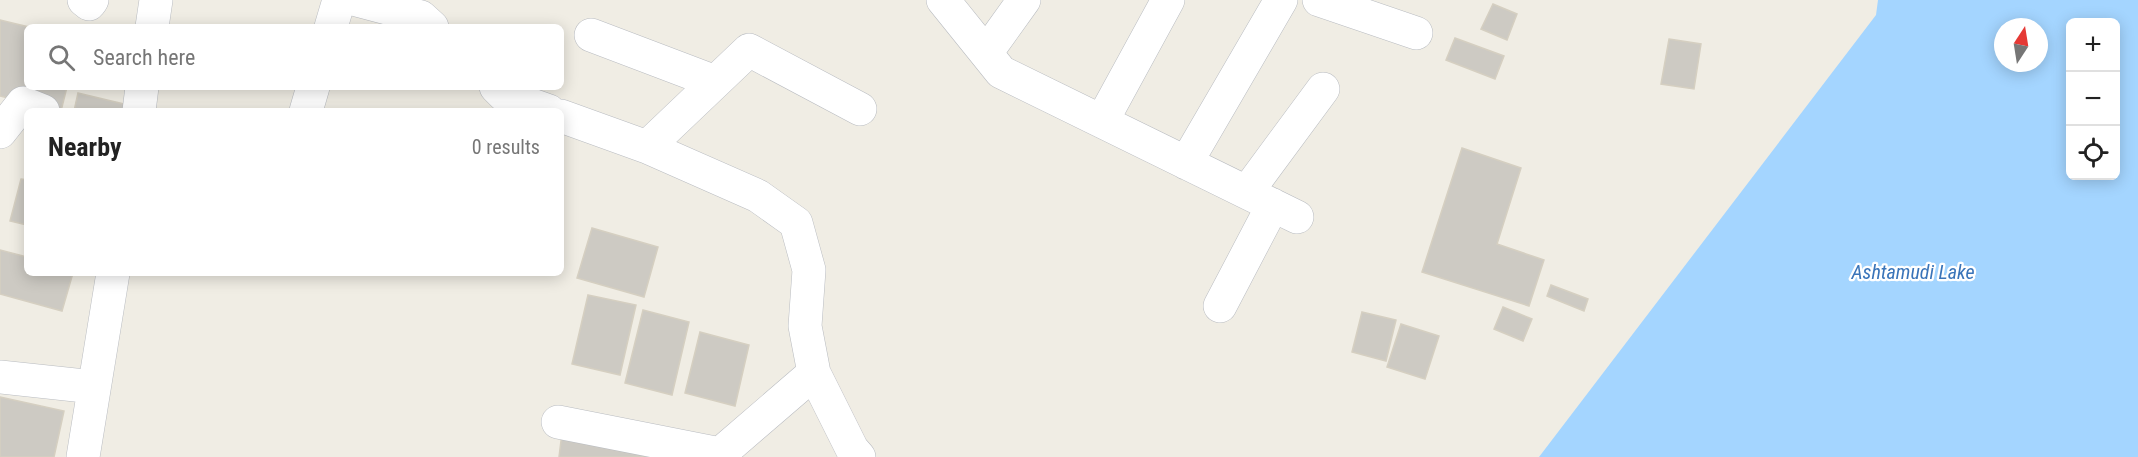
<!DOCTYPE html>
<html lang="en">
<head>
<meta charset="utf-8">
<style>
	:root { --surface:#fff; --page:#f6f6f6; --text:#222; --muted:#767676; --line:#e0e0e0 }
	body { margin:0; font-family:"Roboto Condensed",sans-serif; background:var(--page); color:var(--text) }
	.controls { position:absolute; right:18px; top:18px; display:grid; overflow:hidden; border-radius:9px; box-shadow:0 3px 15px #0003 }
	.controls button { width:54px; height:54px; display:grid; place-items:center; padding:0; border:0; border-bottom:2px solid var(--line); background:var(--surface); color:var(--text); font:30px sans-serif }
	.compass { position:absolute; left:1994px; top:18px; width:54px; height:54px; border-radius:50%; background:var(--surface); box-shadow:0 3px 15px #0003; rotate:12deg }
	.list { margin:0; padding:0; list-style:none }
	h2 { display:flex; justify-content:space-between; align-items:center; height:78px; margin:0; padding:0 24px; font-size:26px }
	h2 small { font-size:20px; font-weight:400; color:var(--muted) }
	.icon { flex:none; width:33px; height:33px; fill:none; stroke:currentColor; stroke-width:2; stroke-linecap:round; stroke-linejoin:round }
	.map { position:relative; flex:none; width:2138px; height:457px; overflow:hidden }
	.search { position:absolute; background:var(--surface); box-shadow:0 3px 15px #0003; left:24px; top:24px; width:540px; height:66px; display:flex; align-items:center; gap:15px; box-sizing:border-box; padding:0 21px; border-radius:9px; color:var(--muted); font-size:22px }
	.panel { position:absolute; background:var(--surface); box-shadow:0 3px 15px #0003; left:24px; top:108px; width:540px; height:168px; border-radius:9px }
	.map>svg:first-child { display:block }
	.water { fill:#a4d5ff; fill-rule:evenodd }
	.building { fill:#cdcac3; stroke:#d5cfc1; stroke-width:1.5 }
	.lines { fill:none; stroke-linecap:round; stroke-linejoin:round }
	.minor-casing { stroke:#b9bcc1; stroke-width:34 }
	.minor { stroke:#fff; stroke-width:33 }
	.labels { text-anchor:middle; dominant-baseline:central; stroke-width:4.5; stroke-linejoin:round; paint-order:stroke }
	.water-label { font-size:20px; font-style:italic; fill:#3974b9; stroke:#fff }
</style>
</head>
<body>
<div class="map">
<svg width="2138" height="457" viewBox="0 0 2138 457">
	<rect width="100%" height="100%" fill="#f0ede4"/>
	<!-- water -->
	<path class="water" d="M1878 0H2138V457H1539L1876 15ZM2070 22H2116V176H2070ZM2003 27H2039V63H2003Z"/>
	<!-- building -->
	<path class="building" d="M1493 4 1517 14 1507 40 1481 29Z
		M0 20 29 27H27V87H67L61 111 0 96Z
		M1455 38 1504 56 1495 79 1446 60Z
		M1669 39 1701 44 1694 89 1661 84Z
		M78 93 141 108 140 111H74Z
		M1462 148 1521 168 1497 244 1544 260 1529 306 1422 272Z
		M21 179 27 180V225L10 221Z
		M592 228 658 247 644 297 577 278Z
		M0 250 27 257V273H73L62 311 0 294Z
		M1551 285 1588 299 1584 311 1547 296Z
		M588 295 636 305 620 375 572 364Z
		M1503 307 1532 319 1523 341 1494 329Z
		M643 310 689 322 672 395 625 383Z
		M1362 312 1396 320 1386 361 1352 352Z
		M1401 324 1439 336 1425 379 1387 367Z
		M700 332 749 345 735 406 685 393Z
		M0 397 64 411 54 457H0Z
		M562 433 687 457H559Z"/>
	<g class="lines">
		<!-- minor casing -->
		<g class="minor-casing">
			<path id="minor" d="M84 0 89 4 92 0
				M357 0 421 17 432 27
				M943 0 1001 72 1297 217
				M1319 0 1416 33
				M152 27 156 0
				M331 27 339 0
				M591 35 715 82
				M986 53 1024 0
				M496 87 504 95 549 111
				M139 111 142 87
				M306 111 313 87
				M561 116 647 147 758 196 796 223 809 270 805 326 814 373 852 449 859 457
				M1102 121 1168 0
				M0 132 23 103 43 111
				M647 147 749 50 860 109
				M1186 163 1281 0
				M1247 192 1323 89
				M1220 306 1273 205
				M0 377 94 387
				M558 422 720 454 814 373
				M83 457 113 273"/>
		</g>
		<!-- minor -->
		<use href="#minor" class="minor"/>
	</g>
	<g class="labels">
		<!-- water labels -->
		<g class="water-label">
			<text x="1913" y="272">Ashtamudi Lake</text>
		</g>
	</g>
</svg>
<div class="controls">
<button>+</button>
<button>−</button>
<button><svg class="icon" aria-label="locate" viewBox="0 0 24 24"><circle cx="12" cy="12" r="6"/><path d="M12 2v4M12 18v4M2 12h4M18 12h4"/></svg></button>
</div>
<svg class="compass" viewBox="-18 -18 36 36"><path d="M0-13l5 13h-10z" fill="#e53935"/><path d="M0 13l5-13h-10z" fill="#767676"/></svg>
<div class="search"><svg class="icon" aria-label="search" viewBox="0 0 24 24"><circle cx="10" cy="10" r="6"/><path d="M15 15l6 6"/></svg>Search here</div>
<section class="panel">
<h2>Nearby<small>0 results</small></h2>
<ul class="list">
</ul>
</section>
</div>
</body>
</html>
